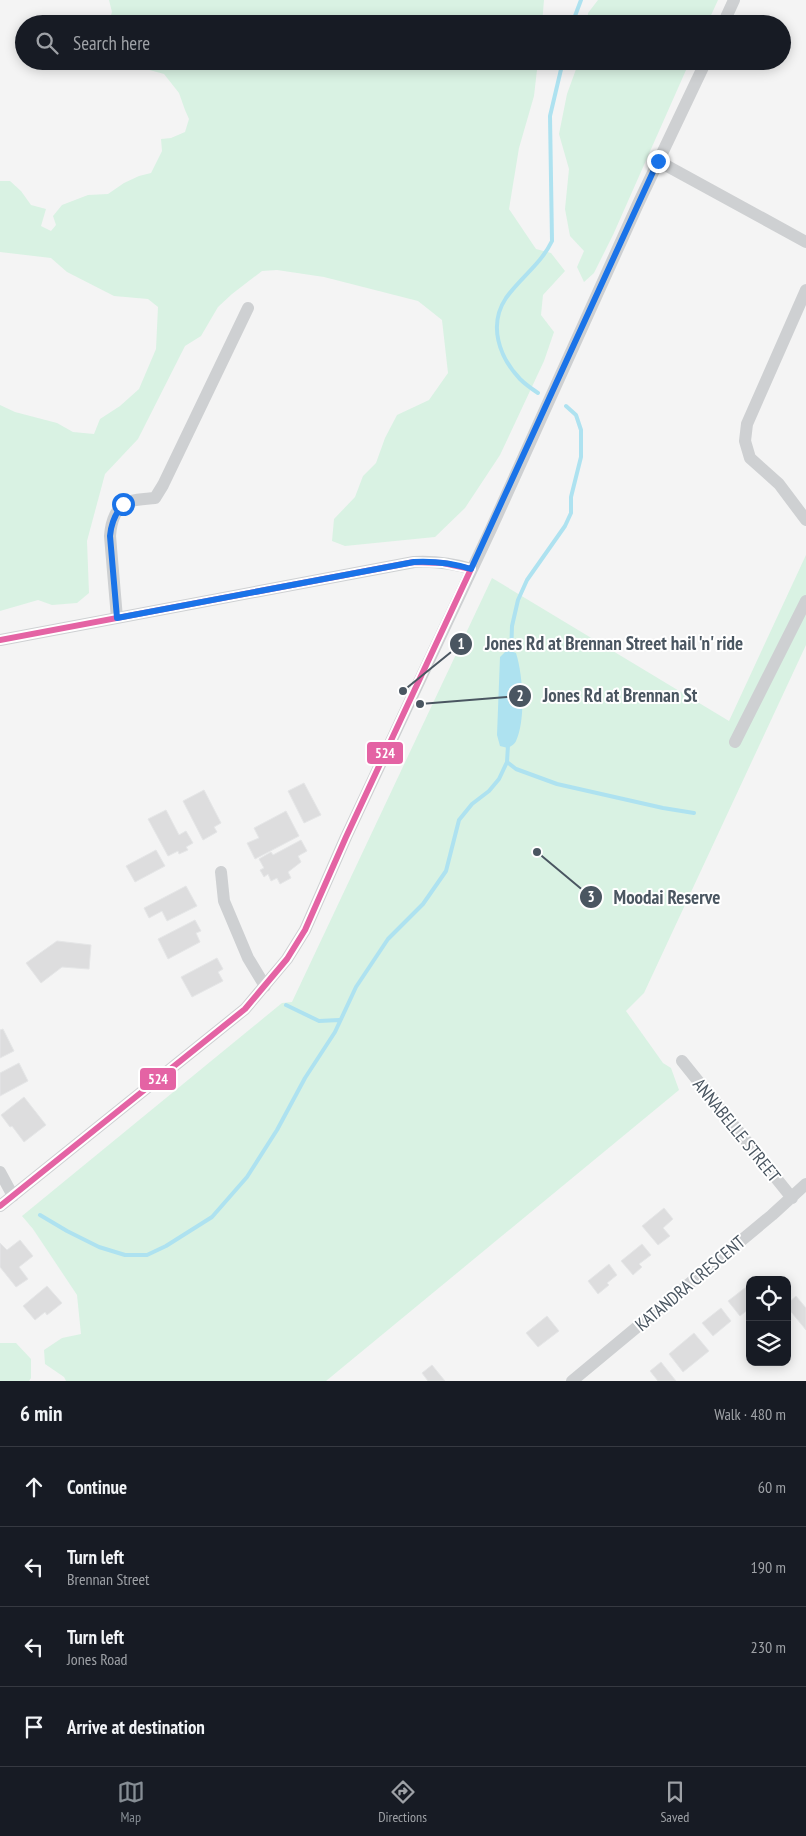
<!DOCTYPE html>
<html lang="en">
<head>
<meta charset="utf-8">
<style>
	:root { --surface:#171b24; --page:#20242c; --text:#f1f3f6; --muted:#9ea1a6; --line:#363941; --accent:#868d94 }
	body { margin:0; font-family:"PT Sans Narrow",sans-serif; background:var(--page); color:var(--text) }
	.controls { position:absolute; right:15px; bottom:15px; display:grid; overflow:hidden; border-radius:10px; box-shadow:0 2px 12px #0003 }
	.controls button { width:45px; height:45px; display:grid; place-items:center; padding:0; border:0; border-bottom:1px solid var(--line); background:var(--surface); color:var(--text); font:25px sans-serif }
	.stop { position:absolute; width:15px; height:15px; margin:-11px; border:4px solid #1a73e8; border-radius:50%; background:#fff }
	.stop.end { background:#1a73e8; border-color:#fff; box-shadow:0 1px 5px #0008 }
	.list { margin:0; padding:0; list-style:none }
	h2 { display:flex; justify-content:space-between; align-items:center; height:65px; margin:0; padding:0 20px; font-size:21px }
	h2 small { font-size:16px; font-weight:400; color:var(--muted) }
	.list li { display:grid; grid-template-columns:32px 1fr auto; gap:15px; align-items:center; box-sizing:border-box; height:80px; padding:0 20px; border-top:1px solid var(--line) }
	.list b { display:block; font-size:19px; white-space:nowrap }
	.list p { margin:0; font-size:16px; white-space:nowrap; color:var(--muted) }
	.list em { font-size:16px; font-style:normal; color:var(--muted) }
	.icon { flex:none; width:28px; height:28px; fill:none; stroke:currentColor; stroke-width:2; stroke-linecap:round; stroke-linejoin:round }
	.map { position:relative; flex:none; width:806px; height:1381px; overflow:hidden }
	.search { position:absolute; background:var(--surface); box-shadow:0 2px 12px #0003; left:15px; right:15px; top:15px; height:55px; display:flex; align-items:center; gap:12px; box-sizing:border-box; padding:0 18px; border-radius:28px; color:var(--muted); font-size:19px }
	.sheet { height:385px; background:var(--surface) }
	nav { display:flex; justify-content:space-around; align-items:center; box-sizing:border-box; height:70px; border-top:1px solid var(--line); background:var(--surface); font-size:14px; color:var(--muted) }
	nav a { display:grid; justify-items:center; gap:2px }
	nav .on { color:var(--accent) }
	.map>svg:first-child { display:block }
	.green { fill:#d9f2e3 }
	.water { fill:#aee2f0 }
	.lines { fill:none; stroke-linecap:round; stroke-linejoin:round }
	.stream { stroke:#aee2f0; stroke-width:4 }
	.building { fill:#ddddde; stroke:#e5e6e7 }
	.minor { stroke:#ced0d2; stroke-width:12 }
	.bus-1-casing { stroke:#fff; stroke-width:10 }
	.bus-1 { stroke:#e463a4; stroke-width:6 }
	.route { stroke:#1a73e8; stroke-width:6 }
	.labels { text-anchor:middle; dominant-baseline:central; stroke-width:4; stroke-linejoin:round; paint-order:stroke }
	.street-label { font-size:18px; fill:#4a5661; stroke:#fff }
	.leader { fill:none; stroke:#4a5661; stroke-width:2 }
	.callout-dot { fill:#4a5661; stroke:#fff; stroke-width:2 }
	.mark-label { font-size:15px; text-anchor:middle; font-weight:bold; fill:#fff }
	.callout-label { font-size:19px; text-anchor:middle; font-weight:bold; fill:#4a5661; stroke:#fff; stroke-width:4; stroke-linejoin:round; paint-order:stroke }
	.line-badge { stroke:#fff; stroke-width:2 }
	.badge-label { font-size:14px; text-anchor:middle; font-weight:bold; fill:#fff }
</style>
</head>
<body>
<div class="map">
<svg width="806" height="1381" viewBox="0 0 806 1381">
	<rect width="100%" height="100%" fill="#f4f4f4"/>
	<!-- green -->
	<path class="green" d="M109 0H544L542 24H108L112 12Z
		M598 0H718L707 24H587L588 13Z
		M117 61H538L534 96 519 148 509 209 536 249 551 253 565 271 543 295 541 315 554 332 544 361 500 455 465 508 435 537 345 546 332 541 334 519 355 497 363 476 376 463 385 438 397 415 429 400 448 373 442 320 418 301 324 277 277 270 262 271 232 294 218 307 201 336 185 346 138 439 105 474 87 541 89 593 77 603 52 605 38 600 0 611V405L15 412 57 423 73 432 94 434 100 419 120 406 139 389 156 349 158 307 148 299 114 296 67 272 51 258 0 252V181H10L21 191 31 205 46 209 41 226 51 231 56 225 53 216 62 205 88 195 108 194 124 183 139 176 151 173 162 151 161 139 171 138 185 132 189 119 185 110 179 93 164 74Z
		M579 61H690L613 235 594 273 584 282 577 267 584 251 570 236 565 209 569 169 559 134 567 94Z
		M806 555V645L644 993 626 1011 663 1063 671 1068 679 1090 326 1381H66L64 1377 45 1364 44 1350 62 1338 81 1334 77 1295 33 1229 22 1216 282 1003 292 1002 492 578 729 721Z
		M0 1343H16L31 1359V1378L29 1381H0Z"/>
	<!-- water -->
	<path class="water" d="M507 650 516 653C523 675 526 719 516 741 515 744 511 746 508 748L500 746 497 735 500 657Z"/>
	<g class="lines">
		<!-- stream -->
		<path class="stream" d="M572 24 581 0
			M538 393C532 389 525 384 520 379 499 357 488 325 506 298 520 278 541 264 552 241L550 116 563 61
			M511 655 512 626 518 600 527 580 565 526 571 513V497L581 457V430L576 415 566 406
			M507 762 516 769 557 784 663 808 694 813
			M286 1005 319 1021 339 1020
			M40 1215 67 1231 99 1247 125 1255H147L166 1246 212 1217 247 1177 277 1130 305 1078 335 1032 356 987 388 939 423 904 446 871 459 820 472 804 489 791 499 779 507 762 508 745"/>
	</g>
	<!-- building -->
	<path class="building" d="M304 783 321 815 304 823 288 791Z
		M204 790 221 823 214 827 217 832 203 840 183 801Z
		M166 810 179 835 186 831 193 843 186 847 188 850 179 854 178 851 168 856 148 819Z
		M286 811 299 836 255 859 247 843 259 838 254 828Z
		M301 840 307 851 298 856 301 862 288 872 291 878 280 884 277 878 271 881 268 874 264 877 260 870 264 868 259 859 271 852 273 855Z
		M156 850 165 866 135 882 126 866Z
		M186 886 197 906 167 921 162 911 149 918 144 908Z
		M195 920 201 931 196 933 200 942 168 959 158 939Z
		M57 941 91 945 89 969 62 967 41 983 26 963Z
		M217 958 223 969 218 972 223 981 192 997 181 977Z
		M3 1029 14 1051 0 1058V1030Z
		M19 1063 28 1081 0 1096V1073Z
		M24 1097 46 1125 24 1142 12 1126 10 1127 1 1115Z
		M664 1208 673 1219 663 1228 670 1236 658 1245 642 1226Z
		M20 1240 33 1256 19 1267 28 1279 16 1287 0 1267V1243L7 1250Z
		M642 1244 651 1255 639 1264 642 1267 633 1275 621 1261Z
		M609 1264 617 1275 607 1283 609 1285 598 1294 588 1281Z
		M750 1284V1308L740 1316 728 1301Z
		M47 1286 62 1303 47 1315 45 1312 35 1320 23 1306Z
		M796 1296 806 1308V1330L787 1307V1304Z
		M721 1308 731 1321 713 1336 702 1323Z
		M547 1316 559 1331 538 1347 526 1333Z
		M694 1333 709 1351 683 1372 669 1354Z
		M661 1362 676 1381H658L650 1371Z
		M432 1365 445 1381H428L422 1373Z"/>
	<g class="lines">
		<!-- minor -->
		<path class="minor" d="M723 24 734 0
			M658 161 806 242
			M806 290 747 424 745 441 750 458 779 484 806 520
			M117 618 110 536C111 522 116 505 131 501 139 499 147 499 155 498L163 485 248 308
			M0 640 414 562C434 561 452 563 471 569
			M735 742 806 601
			M221 872 224 901 248 958 265 986
			M682 1061 792 1198
			M0 1172 13 1196
			M0 1206 245 1009 287 959 305 930 346 837 491 529 638 204 706 61
			M572 1381 772 1215 806 1184"/>
		<!-- bus-1 casing -->
		<g class="bus-1-casing">
			<path id="bus-1" d="M0 640 414 562 443 563 471 569
				M0 1206 245 1009 287 959 305 930 346 837 471 569"/>
		</g>
		<!-- bus-1 -->
		<use href="#bus-1" class="bus-1"/>
	</g>
	<g class="lines">
		<!-- route -->
		<path class="route" d="M123 504C115 514 111 523 110 536L117 618 414 562C434 561 452 563 471 569L658 161"/>
	</g>
	<g class="labels">
		<!-- street labels -->
		<g class="street-label">
			<text transform="translate(737 1130) rotate(51)">ANNABELLE STREET</text>
			<text transform="translate(690 1283) rotate(-40)">KATANDRA CRESCENT</text>
		</g>
	</g>
	<!-- callouts -->
	<path class="leader" d="M403 691L461 644M420 704L520 696M537 852L591 897"/>
	<g class="callout-dot">
		<circle cx="403" cy="691" r="5"/>
		<circle cx="420" cy="704" r="5"/>
		<circle cx="537" cy="852" r="5"/>
		<circle cx="461" cy="644" r="12"/>
		<circle cx="520" cy="696" r="12"/>
		<circle cx="591" cy="897" r="12"/>
	</g>
	<g class="mark-label">
		<text x="461" y="649">1</text>
		<text x="520" y="701">2</text>
		<text x="591" y="902">3</text>
	</g>
	<g class="callout-label">
		<text x="614" y="650">Jones Rd at Brennan Street hail 'n' ride</text>
		<text x="620" y="702">Jones Rd at Brennan St</text>
		<text x="667" y="904">Moodai Reserve</text>
	</g>
	<g class="line-badge">
		<rect x="366" y="741" width="38" height="24" rx="5" fill="#e463a4"/>
		<rect x="139" y="1067" width="38" height="24" rx="5" fill="#e463a4"/>
	</g>
	<g class="badge-label">
		<text x="385" y="758">524</text>
		<text x="158" y="1084">524</text>
	</g>
</svg>
<div class="controls">
<button><svg class="icon" aria-label="locate" viewBox="0 0 24 24"><circle cx="12" cy="12" r="6"/><path d="M12 2v4M12 18v4M2 12h4M18 12h4"/></svg></button>
<button><svg class="icon" aria-label="layers" viewBox="0 0 24 24"><path d="M12 4l9 5-9 5-9-5zM3 14l9 5 9-5"/></svg></button>
</div>
<div class="stop" style="left:123px;top:504px"></div>
<div class="stop end" style="left:658px;top:161px"></div>
<div class="search"><svg class="icon" aria-label="search" viewBox="0 0 24 24"><circle cx="10" cy="10" r="6"/><path d="M15 15l6 6"/></svg>Search here</div>
</div>
<section class="sheet">
<h2>6 min<small>Walk · 480 m</small></h2>
<ul class="list">
<li><svg class="icon" aria-label="ahead" viewBox="0 0 24 24"><path d="M12 20V5M6 11l6-6 6 6"/></svg><div><b>Continue</b></div><em>60 m</em></li>
<li><svg class="icon" aria-label="left" viewBox="0 0 24 24"><path d="M17 20v-9H6M10 6l-5 5 5 5"/></svg><div><b>Turn left</b><p>Brennan Street</p></div><em>190 m</em></li>
<li><svg class="icon" aria-label="left" viewBox="0 0 24 24"><path d="M17 20v-9H6M10 6l-5 5 5 5"/></svg><div><b>Turn left</b><p>Jones Road</p></div><em>230 m</em></li>
<li><svg class="icon" aria-label="arrive" viewBox="0 0 24 24"><path d="M6 21V4h12l-3 4 3 4H6"/></svg><div><b>Arrive at destination</b></div></li>
</ul>
</section>
<nav>
<a class="on"><svg class="icon" aria-label="map" viewBox="0 0 24 24"><path d="M3 6l6-2 6 2 6-2v14l-6 2-6-2-6 2zM9 4v14M15 6v14"/></svg>Map</a>
<a><svg class="icon" aria-label="directions" viewBox="0 0 24 24"><path d="M12 3l9 9-9 9-9-9zM9 14v-3h6M13 9l2 2-2 2"/></svg>Directions</a>
<a><svg class="icon" aria-label="saved" viewBox="0 0 24 24"><path d="M7 4h10v16l-5-4-5 4z"/></svg>Saved</a>
</nav>
</body>
</html>
